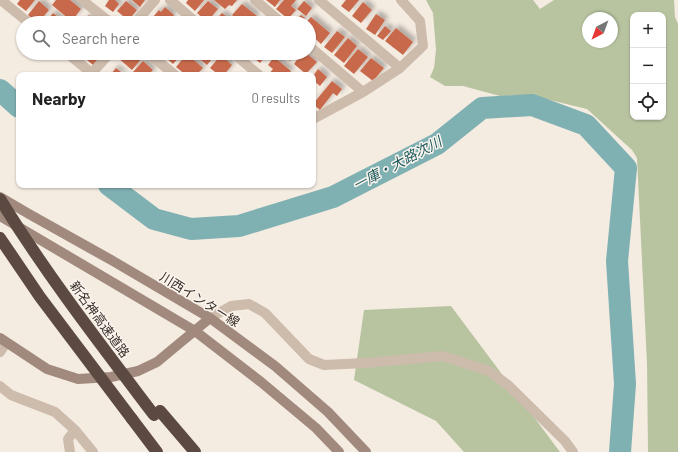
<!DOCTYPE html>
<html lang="en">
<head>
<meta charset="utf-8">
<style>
	:root { --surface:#fff; --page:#f6f6f6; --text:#222; --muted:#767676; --line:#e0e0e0 }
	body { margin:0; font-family:Barlow,"Noto Sans JP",sans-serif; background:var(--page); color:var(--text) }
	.controls { position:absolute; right:12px; top:12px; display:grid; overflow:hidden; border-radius:8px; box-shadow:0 1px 3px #0004 }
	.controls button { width:36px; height:36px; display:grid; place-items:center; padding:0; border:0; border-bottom:1px solid var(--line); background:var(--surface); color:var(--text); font:20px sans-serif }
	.compass { position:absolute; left:582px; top:12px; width:36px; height:36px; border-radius:50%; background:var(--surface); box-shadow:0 1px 3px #0004; rotate:221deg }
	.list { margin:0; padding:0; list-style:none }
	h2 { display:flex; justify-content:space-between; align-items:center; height:52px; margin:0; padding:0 16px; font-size:17px }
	h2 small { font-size:13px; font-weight:400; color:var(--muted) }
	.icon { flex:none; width:22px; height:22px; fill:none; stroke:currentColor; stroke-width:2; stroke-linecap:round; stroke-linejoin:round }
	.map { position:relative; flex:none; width:678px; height:452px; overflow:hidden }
	.search { position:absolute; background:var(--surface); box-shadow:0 1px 3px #0004; left:16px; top:16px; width:300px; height:44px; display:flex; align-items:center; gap:10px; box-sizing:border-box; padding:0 14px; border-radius:22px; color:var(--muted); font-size:15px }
	.panel { position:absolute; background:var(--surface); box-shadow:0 1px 3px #0004; left:16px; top:72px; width:300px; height:116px; border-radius:8px }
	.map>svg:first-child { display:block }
	.green { fill:#b8c4a0; fill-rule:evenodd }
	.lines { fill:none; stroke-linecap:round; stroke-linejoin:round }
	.river { stroke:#7fb0b2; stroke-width:22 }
	.building { fill:#c8694b; filter:url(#shadow) }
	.street { stroke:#cdbbac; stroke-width:10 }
	.secondary { stroke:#a18a7d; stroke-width:10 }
	.highway { stroke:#5c4a42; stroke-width:12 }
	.highway-bridge { stroke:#5c4a42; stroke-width:12 }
	.labels { text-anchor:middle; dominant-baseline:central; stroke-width:3; stroke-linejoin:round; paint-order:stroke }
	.street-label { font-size:13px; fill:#3b302b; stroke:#fbf5ee }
	.water-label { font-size:14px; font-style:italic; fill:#1f5a5e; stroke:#fbf5ee }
</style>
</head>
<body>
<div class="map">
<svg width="678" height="452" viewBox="0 0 678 452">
	<defs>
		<filter id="shadow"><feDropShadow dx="3.5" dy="-3.5" stdDeviation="2" flood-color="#0004"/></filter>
	</defs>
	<rect width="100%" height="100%" fill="#f4ebe1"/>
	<!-- green -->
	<path class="green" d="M426 0H533L540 9 554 0H674L675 17 678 24V452H648L647 363 637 158 632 150 587 109 529 95 500 96 463 86H445L430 77 434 68 436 50 433 13ZM633 15H663V117H633ZM588 18H612V42H588Z
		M451 306 560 452H464L436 421 354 380 364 310Z"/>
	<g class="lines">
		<!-- river -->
		<path class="river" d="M0 90 19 107
			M109 185 154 219 191 229 239 226 333 197 437 144 482 108 532 105 586 125 626 168 617 261 625 384 620 452"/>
	</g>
	<!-- building -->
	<path class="building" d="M20 0H35L26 11 17 4Z
		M56 0H70L81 9 75 17 74 16 70 20 52 5Z
		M109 0H115L119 4 113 12 105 6Z
		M132 0H145L140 7Z
		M188 0H204L195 11 186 3Z
		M214 0H237L232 6 229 5 225 9Z
		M266 0H280L275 7Z
		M284 0H296L291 6 296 10 288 19 276 9Z
		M346 0H359L349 12 341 6Z
		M39 1 49 10 38 23H37L28 15Z
		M126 1 137 10 126 23 121 19 123 16 117 11Z
		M208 1 218 9 207 22 197 13Z
		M304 1 312 8 306 16 297 9Z
		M363 2 372 10 361 23 352 16Z
		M242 4 257 16 251 23H241L232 15Z
		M165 7 174 15 168 23H160L153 17 159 10 161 12Z
		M53 13 63 21 61 23H45Z
		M222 13 231 20 229 23H213Z
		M376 14 385 20 375 35 366 29Z
		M89 15 98 23H83Z
		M301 15 305 18 301 23H295L294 22Z
		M311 17 330 33 321 44 309 33V23H305Z
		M385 26 391 31 383 40 377 36Z
		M396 28 413 42 403 55 385 41Z
		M337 31 345 37 332 53 324 47Z
		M348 38 357 46 344 63 334 55Z
		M358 49 368 57 354 74 344 66Z
		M83 53H103L93 65 81 55Z
		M123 53H137L142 58 132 70 118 58Z
		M167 53H183L173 64 164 56Z
		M198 53H217L207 65 196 56Z
		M248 53H268L260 63Z
		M281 53H296L290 61Z
		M306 53 317 62 306 74 294 64 299 57 301 58Z
		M187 54 203 68 198 73 200 75H186L176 67Z
		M221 55 232 65 224 75H219L210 68Z
		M274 57 291 71 287 75 269 74 273 69 268 65Z
		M371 58 384 68 373 81 360 71Z
		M143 61 153 70 150 73 153 75H137L133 72Z
		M116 68 125 75H110Z
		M318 69 327 77 320 86 313 80V76Z
		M332 81 342 89 337 96 333 93 320 110 313 104Z"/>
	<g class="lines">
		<!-- street -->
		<path class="street" d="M1 0 29 23
			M82 0 111 23
			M170 0 197 23
			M255 0 282 23
			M135 23 155 0
			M309 46 363 92
			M67 53 94 75
			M148 53 175 75
			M233 53 259 75
			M400 68 423 46 420 21 401 0
			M92 73 110 53
			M313 119 363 92 400 68 319 0
			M210 318 231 306 249 304 265 313 309 359 324 365 365 363 443 356 489 371 508 385 565 441 573 452
			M0 352 6 343
			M0 386 11 395 55 412 75 430 93 452
			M70 452 68 439 75 430"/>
		<!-- secondary -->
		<path class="secondary" d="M0 197 29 214 113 261 210 318 275 366 328 412 366 452
			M0 216 195 331 261 382 316 428 339 452
			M0 338 47 369 78 379 111 377 138 371 157 362 210 318"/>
		<!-- highway -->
		<path class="highway" d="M160 411 195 452
			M132 419 157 452"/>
		<!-- highway-bridge -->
		<path class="highway-bridge" d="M0 199C46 274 101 345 154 415
			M0 238 40 297 132 419"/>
	</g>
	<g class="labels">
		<!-- street labels -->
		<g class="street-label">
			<text transform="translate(200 299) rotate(32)">川西インター線</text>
			<text transform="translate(100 319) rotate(54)">新名神高速道路</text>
		</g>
		<!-- water labels -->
		<g class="water-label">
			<text transform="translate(397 163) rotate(-28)">一庫・大路次川</text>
		</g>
	</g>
</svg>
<div class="controls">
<button>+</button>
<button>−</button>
<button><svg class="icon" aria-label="locate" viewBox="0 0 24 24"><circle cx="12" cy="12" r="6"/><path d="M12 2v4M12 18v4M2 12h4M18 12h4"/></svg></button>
</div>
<svg class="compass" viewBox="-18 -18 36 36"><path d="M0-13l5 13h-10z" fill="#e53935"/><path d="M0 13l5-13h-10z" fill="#767676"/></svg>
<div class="search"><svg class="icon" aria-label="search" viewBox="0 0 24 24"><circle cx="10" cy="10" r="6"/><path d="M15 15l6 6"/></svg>Search here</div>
<section class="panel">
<h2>Nearby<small>0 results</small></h2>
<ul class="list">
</ul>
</section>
</div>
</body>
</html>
